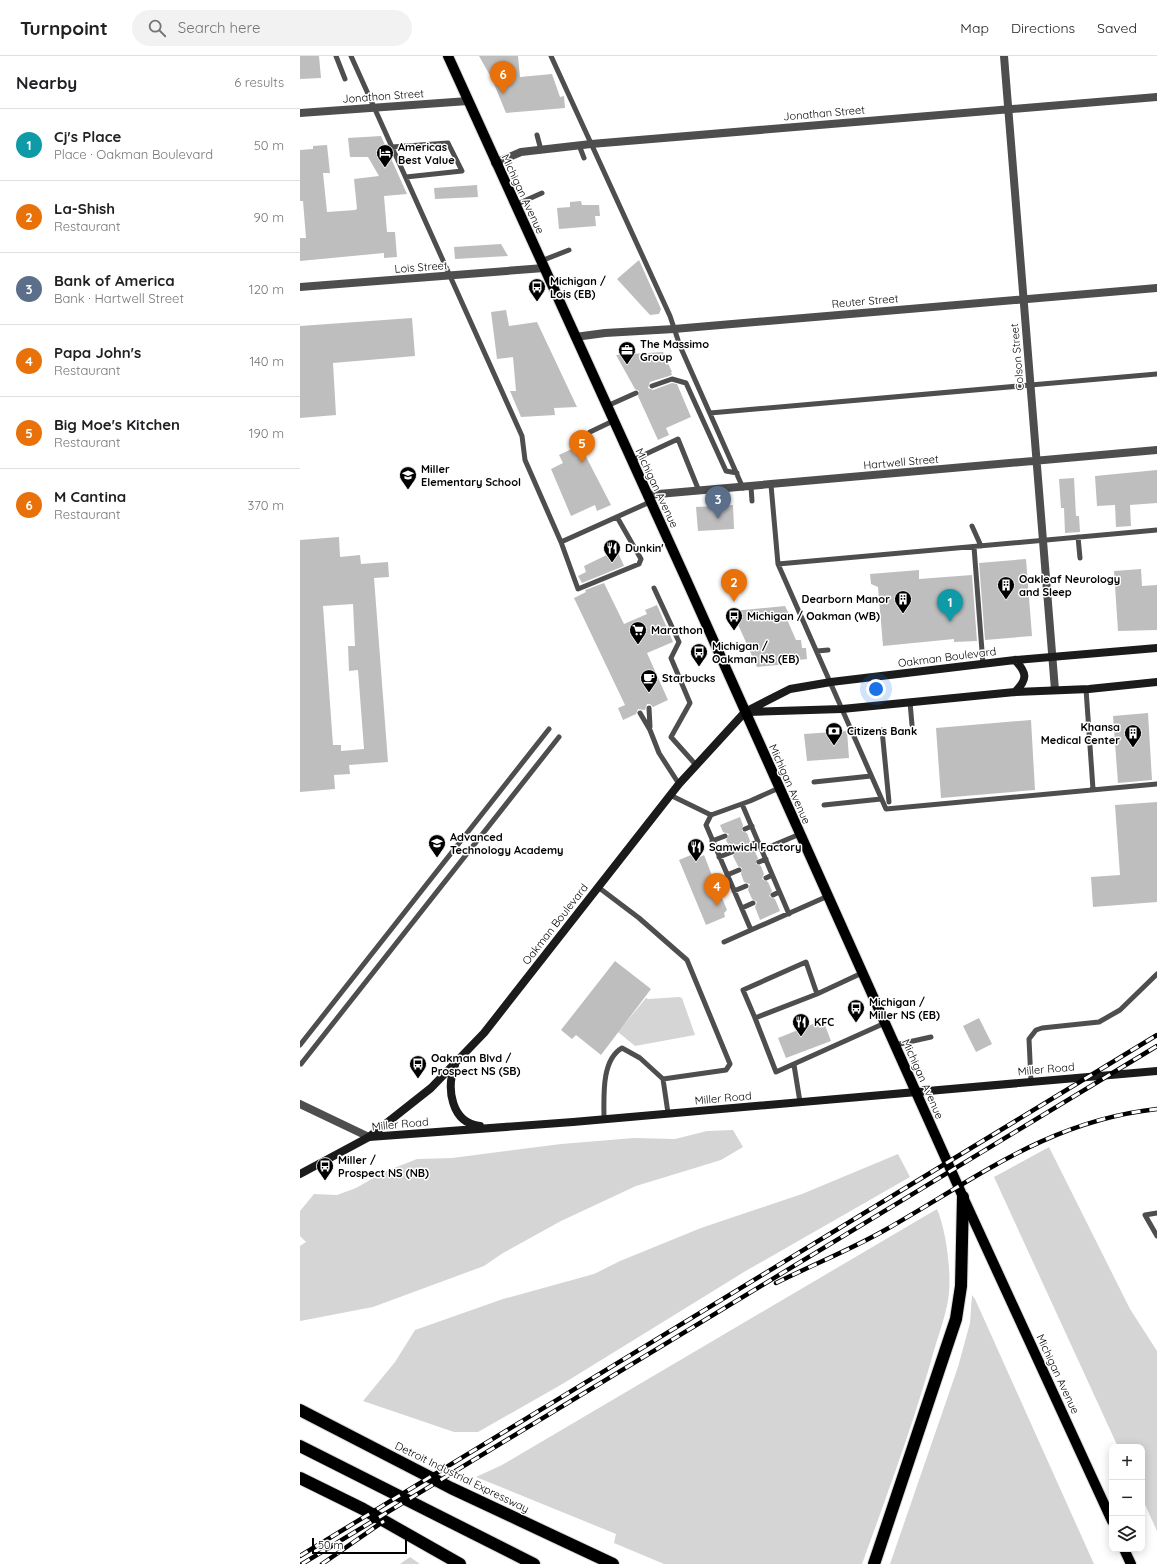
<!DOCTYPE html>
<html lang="en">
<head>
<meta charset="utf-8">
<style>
	:root { --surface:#fff; --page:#f2f2f2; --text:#202124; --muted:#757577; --line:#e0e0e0; --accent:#000 }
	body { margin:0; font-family:Quicksand,sans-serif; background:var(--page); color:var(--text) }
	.controls { position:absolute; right:12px; bottom:12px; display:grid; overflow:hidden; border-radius:8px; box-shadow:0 2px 10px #0003 }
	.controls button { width:36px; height:36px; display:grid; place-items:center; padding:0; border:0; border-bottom:1px solid var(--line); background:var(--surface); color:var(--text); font:20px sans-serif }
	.scale { position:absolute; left:12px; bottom:10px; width:95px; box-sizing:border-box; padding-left:4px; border:2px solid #000; border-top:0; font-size:11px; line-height:14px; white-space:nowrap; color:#000; -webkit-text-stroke:3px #fff; paint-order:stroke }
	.you { position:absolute; left:576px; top:633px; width:14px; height:14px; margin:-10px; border:3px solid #fff; border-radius:50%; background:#1a73e8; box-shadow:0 0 0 6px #1a73e833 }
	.badge { display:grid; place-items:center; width:26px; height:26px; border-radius:50%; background:var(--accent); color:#fff; font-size:13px; font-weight:700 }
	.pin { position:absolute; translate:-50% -33px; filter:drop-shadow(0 1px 2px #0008) }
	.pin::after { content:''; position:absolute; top:21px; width:14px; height:12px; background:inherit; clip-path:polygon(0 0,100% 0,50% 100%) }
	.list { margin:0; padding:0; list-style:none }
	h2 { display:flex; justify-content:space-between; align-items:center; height:52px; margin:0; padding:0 16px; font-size:17px }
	h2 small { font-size:13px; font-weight:400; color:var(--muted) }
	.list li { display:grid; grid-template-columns:26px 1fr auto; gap:12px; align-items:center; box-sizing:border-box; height:72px; padding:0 16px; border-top:1px solid var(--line) }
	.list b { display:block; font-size:15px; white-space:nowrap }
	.list p { margin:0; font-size:13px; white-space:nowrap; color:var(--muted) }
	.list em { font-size:13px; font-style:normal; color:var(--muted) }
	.icon { flex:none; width:22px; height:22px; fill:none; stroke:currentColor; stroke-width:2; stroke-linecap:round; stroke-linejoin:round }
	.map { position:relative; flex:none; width:857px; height:1508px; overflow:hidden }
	header { display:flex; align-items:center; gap:24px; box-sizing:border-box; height:56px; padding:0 20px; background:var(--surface); border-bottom:1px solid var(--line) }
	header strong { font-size:19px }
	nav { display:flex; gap:22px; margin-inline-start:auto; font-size:14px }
	.search { width:280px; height:36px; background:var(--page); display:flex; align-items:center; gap:10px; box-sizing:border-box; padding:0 14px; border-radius:22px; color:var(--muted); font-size:15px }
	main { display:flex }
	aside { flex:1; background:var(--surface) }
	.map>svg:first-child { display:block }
	.green { fill:#d5d5d5 }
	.building { fill:#bebebe; fill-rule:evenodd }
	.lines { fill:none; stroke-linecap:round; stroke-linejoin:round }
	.primary-casing { stroke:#dbdbdb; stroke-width:12 }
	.highway-casing { stroke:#dbdbdb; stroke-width:14 }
	.lane { stroke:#4e4e4e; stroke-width:5 }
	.street { stroke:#4e4e4e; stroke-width:8 }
	.secondary { stroke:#1b1b1b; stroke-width:8 }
	.primary { stroke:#000; stroke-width:10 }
	.highway { stroke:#000; stroke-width:12 }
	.rail-casing { stroke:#000; stroke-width:4.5 }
	.rail { stroke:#fff; stroke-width:3; stroke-dasharray:9; stroke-linecap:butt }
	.labels { text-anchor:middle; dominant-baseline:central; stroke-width:3; stroke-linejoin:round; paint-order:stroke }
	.street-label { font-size:11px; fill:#000; stroke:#fff }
	.poi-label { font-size:11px; font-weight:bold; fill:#000; stroke:#fff; text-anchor:start }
</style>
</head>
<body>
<header>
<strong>Turnpoint</strong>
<div class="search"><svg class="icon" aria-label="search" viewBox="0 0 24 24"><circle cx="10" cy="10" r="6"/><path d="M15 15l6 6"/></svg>Search here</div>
<nav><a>Map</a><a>Directions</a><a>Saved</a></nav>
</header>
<main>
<aside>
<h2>Nearby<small>6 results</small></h2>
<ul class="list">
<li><span class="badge" style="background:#0f9aa8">1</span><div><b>Cj's Place</b><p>Place · Oakman Boulevard</p></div><em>50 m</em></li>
<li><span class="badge" style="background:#e8710a">2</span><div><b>La-Shish</b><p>Restaurant</p></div><em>90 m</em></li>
<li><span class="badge" style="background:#5c6f8a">3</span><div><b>Bank of America</b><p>Bank · Hartwell Street</p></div><em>120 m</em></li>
<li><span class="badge" style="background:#e8710a">4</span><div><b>Papa John's</b><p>Restaurant</p></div><em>140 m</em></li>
<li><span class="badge" style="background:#e8710a">5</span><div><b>Big Moe's Kitchen</b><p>Restaurant</p></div><em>190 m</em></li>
<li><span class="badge" style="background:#e8710a">6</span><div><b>M Cantina</b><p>Restaurant</p></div><em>370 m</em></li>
</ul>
</aside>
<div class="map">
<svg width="857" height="1508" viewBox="0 0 857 1508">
	<rect width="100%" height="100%" fill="#fff"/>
	<!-- green -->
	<path class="green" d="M379 941 382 942 395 979 335 990 318 976 346 942 348 943Z
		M433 1074 443 1091 421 1104 336 1130 261 1165 203 1197 184 1210 73 1251 0 1265V1190L6 1186 0 1180V1155L14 1138 37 1139 56 1132 84 1116 117 1103 152 1102 261 1088 334 1082 375 1083 407 1075Z
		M749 1091 830 1253 857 1295V1475L842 1442V1391H818L694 1121Z
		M598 1098 610 1121 444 1216 264 1327 178 1376H154L63 1345 95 1306 115 1274 203 1243 294 1218 320 1205 401 1172 502 1138Z
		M637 1153C646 1174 651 1213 649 1236 648 1254 638 1280 633 1298 613 1369 587 1439 562 1508H364L314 1487 316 1478 176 1421 202 1409Z
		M672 1239 675 1243 794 1508H590L658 1311 670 1267Z
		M110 1501 120 1508H100Z"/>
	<!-- building -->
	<path class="building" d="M0 0H19L21 22 0 23Z
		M179 0H218L220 21 252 18 260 41 264 40 265 52 206 57 192 23Z
		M81 80 107 138 84 140 87 176H95L97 201 84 202V197L0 205V182H6L3 145H0V94L13 93V90L27 89 30 117H23L27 156 55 154 57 153 54 123 79 120 68 101H50L48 82Z
		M177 129 178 141 135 143 134 132Z
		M281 145 282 149H299L300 160H295L296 170 259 173 257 152 270 151V146Z
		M201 188 208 200 155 203 154 191Z
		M339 204 361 253 359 258 350 259 317 223Z
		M206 254 209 270 237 266 277 351 254 352 255 359 221 361 210 335H216L213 301 197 303 191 256Z
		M112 262 115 300 33 307 36 359 0 362V270Z
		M363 296 372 316H371L372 319 350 326 348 332 353 334 372 327 377 328 391 361 366 372 369 379 358 384 338 340 339 335 335 333 316 299Z
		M280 389 311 449 297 455 295 449 271 460 251 413 263 407 259 399Z
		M857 414V447L830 449 831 470 816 471 815 449 797 450 795 420Z
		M774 422 776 460H779L780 476 765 477 764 452H761L759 423Z
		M433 449 434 473 398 475 396 451Z
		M39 481 40 501 60 499 61 508 88 506 89 521 74 522 88 706 49 709 50 718 34 719 35 733 0 736V484ZM53 548 55 590H48L49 615 58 614 64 693 41 695V689H33L23 550Z
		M317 494 324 510 282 527 278 520 286 516 284 510Z
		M726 503 732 580 685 584 679 507Z
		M841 513 842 530 857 529V574L818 575 814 515Z
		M619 514V523L672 519 677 585 654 586V583L583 590 578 531 571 528 570 518Z
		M304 527 324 568 347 558 345 554 357 549 373 586 347 597 368 644 353 651 350 648H347L345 654 338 653 336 658 323 664 318 652 325 649 274 542 286 536 285 534Z
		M485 550 490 560 486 561 496 584H501L502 592H506L507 603 499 604V607L457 611 432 555Z
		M848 657 852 724 818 727 813 660Z
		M731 664 735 734 641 742 636 672Z
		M547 675 549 702 507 705 504 678Z
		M857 746V846L793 851 791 821 820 819 815 749Z
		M440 761 443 769 442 775 447 777 450 785 448 790 453 792 458 802 456 808 461 810 464 818 462 823 468 826 472 835 469 840 475 843 480 855 460 864 455 851 457 846 452 843 448 834 450 828 444 826 441 818 442 812 438 810 433 800 436 794 430 792 426 784 429 778 423 776 420 769Z
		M398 796 400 801 404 799 413 822 418 828V832L427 854 424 857 425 861 406 869 379 804Z
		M315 905 351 933 301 999 276 979 272 983 261 974Z
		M679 962 692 988 676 996 663 970Z
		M523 964 531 985 486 1002 478 982Z"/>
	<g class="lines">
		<!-- primary casing -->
		<g class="primary-casing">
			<path id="primary" d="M148 0 385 521 663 1141 812 1465
				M824 1493 831 1508"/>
		</g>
		<!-- highway casing -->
		<g class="highway-casing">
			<path id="highway" d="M0 1354 151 1432 313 1508
				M0 1390 234 1508
				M0 1422 63 1453 160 1508
				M574 1508 656 1263 661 1230 663 1141"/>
		</g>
		<!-- lane -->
		<path class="lane" d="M36 0 45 23
			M51 0 222 380 225 404 261 486 278 533 339 508 341 503 317 461
			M251 0 370 260 380 290 443 432
			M237 79 241 94
			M279 89 284 102
			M92 91 148 87 162 115 106 121
			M215 149 242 137
			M241 205 269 194
			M352 330 372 323 386 327 426 415 437 417
			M307 350 336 337
			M410 357 857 318
			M290 376 313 365
			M331 405 378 383 399 435
			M471 429 478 508 586 753 857 728
			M451 431 452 445
			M672 470 681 490
			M778 481 780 502
			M261 486 350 446
			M674 491 683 608
			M478 508 857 474
			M354 532 379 586 371 602 390 647 371 681 396 709
			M517 595 528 594
			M786 633 793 733
			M610 646 612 669
			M349 652 350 671
			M340 657 350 674 359 697 379 728
			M582 674 589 746
			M514 726 571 720
			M479 732 450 745 411 759 406 769 451 874 528 840
			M370 739 411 759
			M442 748 489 858
			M524 749 581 743
			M445 773 452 770
			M412 785 425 780
			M452 788 458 786
			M462 794 500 778
			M419 801 432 796
			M459 806 466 803
			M427 819 439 814
			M466 822 472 819
			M298 831 339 862 387 904 430 1008 426 1014 363 1023
			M434 835 446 830
			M473 839 479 836
			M442 852 453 847
			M424 886 451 874
			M562 917 517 938 455 962 476 1016 585 967
			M455 962 443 934 506 906 517 938
			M0 989 249 673
			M595 989 631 981
			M1 1008 259 681
			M494 1009 500 1046
			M731 1026 729 983 736 974 742 972 799 966 820 954 857 918
			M304 1063C304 1041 301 1004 322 992L340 1002 363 1023 368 1057
			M857 1157 845 1159 857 1180"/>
		<!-- street -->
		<path class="street" d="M704 0 755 634
			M0 57 168 45
			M195 107 221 96 291 88 857 41
			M0 231 244 212
			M275 281 305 277 374 273 857 232
			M347 439 857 394
			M0 1048 69 1081"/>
		<!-- secondary -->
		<path class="secondary" d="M715 604C727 617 728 623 715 636
			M448 656 542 653 715 636 789 633 857 626
			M155 1009C146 1032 151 1067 180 1070
			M69 1081 131 1032 184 977 379 728 445 656 490 633 531 626 715 604 857 592
			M0 1118 69 1081 273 1066 857 1015"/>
		<!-- primary -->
		<use href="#primary" class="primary"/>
		<!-- highway -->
		<use href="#highway" class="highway"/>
		<!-- rail casing -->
		<g class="rail-casing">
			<path id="rail" d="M476 1227C512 1209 550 1194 585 1174 677 1122 748 1065 857 1053
				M0 1500 857 979
				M2 1508 857 990
				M22 1508 84 1465"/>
		</g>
		<!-- rail -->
		<use href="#rail" class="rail"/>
	</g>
	<!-- icons -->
	<defs>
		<g id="hotel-pin" transform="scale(0.9)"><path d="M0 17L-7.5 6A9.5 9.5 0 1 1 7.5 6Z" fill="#000" stroke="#fff"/><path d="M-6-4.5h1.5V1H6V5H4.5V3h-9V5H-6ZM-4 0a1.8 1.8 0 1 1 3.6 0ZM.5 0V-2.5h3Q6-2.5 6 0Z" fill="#fff"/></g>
		<g id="bus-pin" transform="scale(0.9)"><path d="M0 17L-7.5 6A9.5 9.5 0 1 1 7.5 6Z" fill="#000" stroke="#fff"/><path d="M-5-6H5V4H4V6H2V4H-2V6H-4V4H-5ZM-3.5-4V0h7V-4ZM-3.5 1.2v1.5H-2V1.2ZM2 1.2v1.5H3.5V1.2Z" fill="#fff"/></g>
		<g id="office-pin" transform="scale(0.9)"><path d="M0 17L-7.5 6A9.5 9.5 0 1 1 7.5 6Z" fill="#000" stroke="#fff"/><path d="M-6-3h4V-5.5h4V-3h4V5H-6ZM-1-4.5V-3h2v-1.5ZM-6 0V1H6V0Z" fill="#fff"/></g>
		<g id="school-pin" transform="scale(0.9)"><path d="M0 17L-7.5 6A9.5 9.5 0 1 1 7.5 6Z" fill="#000" stroke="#fff"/><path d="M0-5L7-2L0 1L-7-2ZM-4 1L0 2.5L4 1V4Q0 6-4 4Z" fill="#fff"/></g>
		<g id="restaurant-pin" transform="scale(0.9)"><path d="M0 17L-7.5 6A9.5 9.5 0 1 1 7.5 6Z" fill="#000" stroke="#fff"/><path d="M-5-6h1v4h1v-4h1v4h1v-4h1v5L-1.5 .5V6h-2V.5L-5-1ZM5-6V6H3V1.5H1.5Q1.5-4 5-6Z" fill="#fff"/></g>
		<g id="building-pin" transform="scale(0.9)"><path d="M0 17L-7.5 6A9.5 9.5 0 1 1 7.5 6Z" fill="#000" stroke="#fff"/><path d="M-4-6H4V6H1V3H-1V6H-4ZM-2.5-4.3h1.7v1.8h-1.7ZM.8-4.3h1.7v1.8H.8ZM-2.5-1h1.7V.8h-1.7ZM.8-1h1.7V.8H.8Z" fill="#fff"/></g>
		<g id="supermarket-pin" transform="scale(0.9)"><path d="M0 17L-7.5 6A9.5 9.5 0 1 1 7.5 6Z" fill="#000" stroke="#fff"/><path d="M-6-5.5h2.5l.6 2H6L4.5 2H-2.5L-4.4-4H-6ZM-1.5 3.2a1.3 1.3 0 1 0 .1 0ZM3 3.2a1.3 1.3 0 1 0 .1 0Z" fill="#fff"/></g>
		<g id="cafe-pin" transform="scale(0.9)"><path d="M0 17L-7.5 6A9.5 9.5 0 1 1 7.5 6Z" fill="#000" stroke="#fff"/><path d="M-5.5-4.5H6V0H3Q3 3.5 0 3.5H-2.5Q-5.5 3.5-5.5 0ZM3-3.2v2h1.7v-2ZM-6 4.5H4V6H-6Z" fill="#fff"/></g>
		<g id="bank-pin" transform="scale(0.9)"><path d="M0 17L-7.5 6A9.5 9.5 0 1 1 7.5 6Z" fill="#000" stroke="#fff"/><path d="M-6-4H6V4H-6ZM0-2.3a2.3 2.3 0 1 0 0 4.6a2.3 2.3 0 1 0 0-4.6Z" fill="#fff"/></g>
	</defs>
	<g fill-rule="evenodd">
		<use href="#hotel-pin" x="85" y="97"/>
		<use href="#bus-pin" x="237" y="231"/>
		<use href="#office-pin" x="327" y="294"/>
		<use href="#school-pin" x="108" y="419"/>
		<use href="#restaurant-pin" x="312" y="492"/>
		<use href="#building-pin" x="706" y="529"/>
		<use href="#building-pin" x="603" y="543"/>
		<use href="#bus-pin" x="434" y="560"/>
		<use href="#supermarket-pin" x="338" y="574"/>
		<use href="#bus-pin" x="399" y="596"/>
		<use href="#cafe-pin" x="349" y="622"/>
		<use href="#bank-pin" x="534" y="675"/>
		<use href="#building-pin" x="833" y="677"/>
		<use href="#school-pin" x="137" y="787"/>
		<use href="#restaurant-pin" x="396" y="791"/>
		<use href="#bus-pin" x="556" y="952"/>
		<use href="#restaurant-pin" x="501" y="966"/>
		<use href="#bus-pin" x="118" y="1008"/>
		<use href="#bus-pin" x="25" y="1110"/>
	</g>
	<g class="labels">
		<!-- street labels -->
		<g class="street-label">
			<text transform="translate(83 40) rotate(-4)">Jonathon Street</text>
			<text transform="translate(524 57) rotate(-5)">Jonathan Street</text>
			<text transform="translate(223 138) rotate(65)">Michigan Avenue</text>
			<text transform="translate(121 211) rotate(-4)">Lois Street</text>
			<text transform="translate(565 245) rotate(-5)">Reuter Street</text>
			<text transform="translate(717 301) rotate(-95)">Colson Street</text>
			<text transform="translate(601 406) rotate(-5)">Hartwell Street</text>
			<text transform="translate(357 432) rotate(65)">Michigan Avenue</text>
			<text transform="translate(647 601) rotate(-7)">Oakman Boulevard</text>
			<text transform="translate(490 728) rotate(66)">Michigan Avenue</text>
			<text transform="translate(255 868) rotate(-52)">Oakman Boulevard</text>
			<text transform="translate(746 1013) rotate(-5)">Miller Road</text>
			<text transform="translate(623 1023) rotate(66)">Michigan Avenue</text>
			<text transform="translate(423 1042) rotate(-5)">Miller Road</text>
			<text transform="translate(100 1068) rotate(-5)">Miller Road</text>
			<text transform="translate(758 1318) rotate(65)">Michigan Avenue</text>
			<text transform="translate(162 1421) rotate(26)">Detroit Industrial Expressway</text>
		</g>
		<!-- poi labels -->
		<g class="poi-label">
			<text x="98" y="91">Americas<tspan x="98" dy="13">Best Value</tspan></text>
			<text x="250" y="225">Michigan /<tspan x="250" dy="13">Lois (EB)</tspan></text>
			<text x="340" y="288">The Massimo<tspan x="340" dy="13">Group</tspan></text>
			<text x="121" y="413">Miller<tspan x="121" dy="13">Elementary School</tspan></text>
			<text x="325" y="492">Dunkin'</text>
			<text x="719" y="523">Oakleaf Neurology<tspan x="719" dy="13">and Sleep</tspan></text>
			<text x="590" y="543" text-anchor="end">Dearborn Manor</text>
			<text x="447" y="560">Michigan / Oakman (WB)</text>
			<text x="351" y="574">Marathon</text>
			<text x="412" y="590">Michigan /<tspan x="412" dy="13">Oakman NS (EB)</tspan></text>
			<text x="362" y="622">Starbucks</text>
			<text x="820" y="671" text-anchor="end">Khansa<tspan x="820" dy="13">Medical Center</tspan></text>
			<text x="547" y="675">Citizens Bank</text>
			<text x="150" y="781">Advanced<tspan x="150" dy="13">Technology Academy</tspan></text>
			<text x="409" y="791">SamwicH Factory</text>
			<text x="569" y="946">Michigan /<tspan x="569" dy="13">Miller NS (EB)</tspan></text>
			<text x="514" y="966">KFC</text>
			<text x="131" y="1002">Oakman Blvd /<tspan x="131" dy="13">Prospect NS (SB)</tspan></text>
			<text x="38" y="1104">Miller /<tspan x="38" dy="13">Prospect NS (NB)</tspan></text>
		</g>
	</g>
</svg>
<div class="controls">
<button>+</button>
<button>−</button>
<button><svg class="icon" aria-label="layers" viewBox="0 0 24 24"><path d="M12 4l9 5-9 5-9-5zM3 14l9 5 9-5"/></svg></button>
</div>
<div class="scale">50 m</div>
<div class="you"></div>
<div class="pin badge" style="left:650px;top:566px;background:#0f9aa8">1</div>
<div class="pin badge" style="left:434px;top:546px;background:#e8710a">2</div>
<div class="pin badge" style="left:418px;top:463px;background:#5c6f8a">3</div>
<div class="pin badge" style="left:417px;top:850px;background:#e8710a">4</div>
<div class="pin badge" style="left:282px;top:407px;background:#e8710a">5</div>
<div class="pin badge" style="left:203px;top:38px;background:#e8710a">6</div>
</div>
</main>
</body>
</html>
